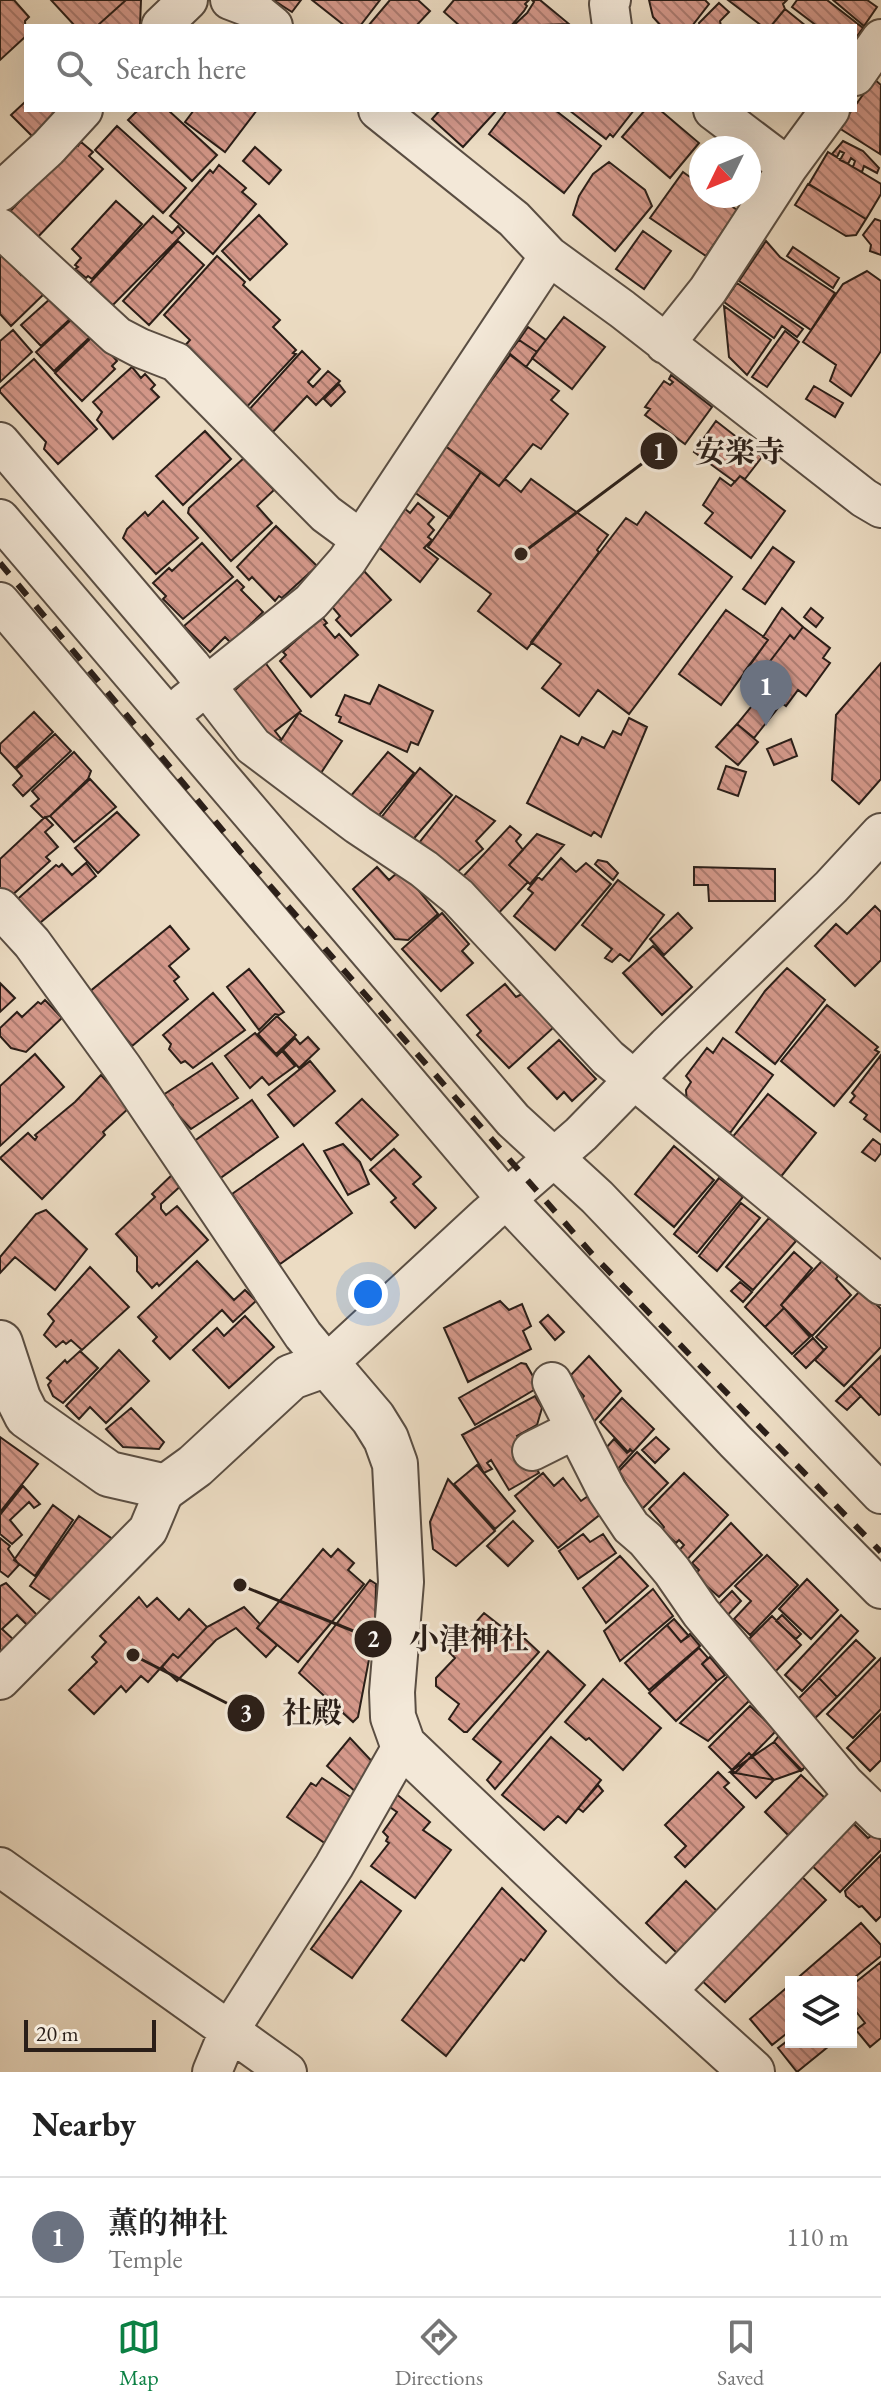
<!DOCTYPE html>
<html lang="en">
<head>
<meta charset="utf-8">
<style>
	:root { --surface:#fff; --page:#f2f2f2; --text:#222; --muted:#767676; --line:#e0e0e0; --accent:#0b8043 }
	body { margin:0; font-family:"EB Garamond","Noto Serif JP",serif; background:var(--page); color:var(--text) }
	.controls { position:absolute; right:24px; bottom:24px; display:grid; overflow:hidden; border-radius:0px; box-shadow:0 8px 32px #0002 }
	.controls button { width:72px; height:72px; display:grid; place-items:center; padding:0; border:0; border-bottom:2px solid var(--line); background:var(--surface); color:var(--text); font:40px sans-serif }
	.compass { position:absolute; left:689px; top:136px; width:72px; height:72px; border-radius:50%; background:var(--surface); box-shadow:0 8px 32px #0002; rotate:227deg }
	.scale { position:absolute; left:24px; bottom:20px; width:132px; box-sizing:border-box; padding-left:8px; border:4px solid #2a1e18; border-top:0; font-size:22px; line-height:28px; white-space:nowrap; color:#2a1e18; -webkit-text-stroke:6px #f3e8d8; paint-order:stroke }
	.you { position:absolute; left:368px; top:1294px; width:28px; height:28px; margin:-20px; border:6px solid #fff; border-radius:50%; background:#1a73e8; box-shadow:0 0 0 12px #1a73e833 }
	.badge { display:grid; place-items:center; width:52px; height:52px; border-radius:50%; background:var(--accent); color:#fff; font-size:26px; font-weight:700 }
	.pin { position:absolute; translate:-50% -66px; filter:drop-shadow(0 2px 4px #0008) }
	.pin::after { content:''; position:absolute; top:42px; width:28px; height:24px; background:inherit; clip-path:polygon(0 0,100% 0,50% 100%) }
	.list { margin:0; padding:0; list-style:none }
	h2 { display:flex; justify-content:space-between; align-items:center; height:104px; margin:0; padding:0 32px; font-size:34px }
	h2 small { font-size:26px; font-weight:400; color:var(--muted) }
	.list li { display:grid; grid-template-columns:52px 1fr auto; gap:24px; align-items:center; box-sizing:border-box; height:120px; padding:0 32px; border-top:2px solid var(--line) }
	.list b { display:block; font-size:30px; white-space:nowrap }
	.list p { margin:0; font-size:26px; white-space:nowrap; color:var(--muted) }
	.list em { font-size:26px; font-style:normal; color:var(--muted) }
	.icon { flex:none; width:44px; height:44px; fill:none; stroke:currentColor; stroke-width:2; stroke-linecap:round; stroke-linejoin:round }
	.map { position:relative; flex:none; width:881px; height:2072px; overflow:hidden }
	.search { position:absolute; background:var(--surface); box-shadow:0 8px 32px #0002; left:24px; right:24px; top:24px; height:88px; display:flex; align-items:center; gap:20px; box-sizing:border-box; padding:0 28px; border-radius:0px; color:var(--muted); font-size:30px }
	.sheet { height:224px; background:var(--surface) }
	nav { display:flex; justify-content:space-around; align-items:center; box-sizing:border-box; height:112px; border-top:2px solid var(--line); background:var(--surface); font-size:22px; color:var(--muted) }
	nav a { display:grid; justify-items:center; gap:4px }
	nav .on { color:var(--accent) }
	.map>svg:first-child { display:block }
	.building { fill:url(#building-back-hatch); stroke:#2a1e18; stroke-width:2 }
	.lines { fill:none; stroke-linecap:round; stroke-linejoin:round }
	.minor-casing { stroke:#5a4e43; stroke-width:42 }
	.tertiary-casing { stroke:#5a4e43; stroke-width:48 }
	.minor { stroke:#f3e8d8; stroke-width:38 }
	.tertiary { stroke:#f3e8d8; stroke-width:44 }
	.rail { stroke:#2a1e18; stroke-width:6; stroke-dasharray:14 14; stroke-linecap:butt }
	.leader { fill:none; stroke:#2a1e18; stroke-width:3 }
	.callout-dot { fill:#2a1e18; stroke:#f3e8d8; stroke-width:3 }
	.mark-label { font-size:24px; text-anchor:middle; font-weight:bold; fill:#fff }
	.callout-label { font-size:30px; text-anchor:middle; font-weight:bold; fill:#2a1e18; stroke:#f3e8d8; stroke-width:6; stroke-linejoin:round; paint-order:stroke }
</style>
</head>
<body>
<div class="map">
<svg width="881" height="2072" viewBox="0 0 881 2072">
	<defs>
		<pattern id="building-back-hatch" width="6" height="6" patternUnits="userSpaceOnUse" patternTransform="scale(2)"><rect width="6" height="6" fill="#d5998b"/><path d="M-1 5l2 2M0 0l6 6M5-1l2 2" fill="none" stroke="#ad7c71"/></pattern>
	</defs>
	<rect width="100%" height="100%" fill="#ecdcc3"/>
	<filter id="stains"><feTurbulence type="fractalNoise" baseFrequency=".0025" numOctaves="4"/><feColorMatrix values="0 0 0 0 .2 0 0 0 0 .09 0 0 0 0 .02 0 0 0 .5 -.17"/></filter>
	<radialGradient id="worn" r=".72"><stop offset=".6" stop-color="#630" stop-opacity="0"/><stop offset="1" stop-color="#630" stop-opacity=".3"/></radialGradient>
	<!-- building -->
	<path class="building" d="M0 0H14L29 17 25 21 26 36 0 60Z
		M51 0H126L97 26H75Z
		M126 0H141L140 26H97Z
		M273 0H301L292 12Z
		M312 0H380L360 26H345Z
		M390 0H418L430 11 416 26H368Z
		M454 0H529L525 4 527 6 524 11 511 26H460L444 12Z
		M532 0H540L569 24 513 26 527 13 534 2Z
		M649 0H705L709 4 692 26H661L653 17Z
		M728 0H787L783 4 785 9 771 26H762Z
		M797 0H827L863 28 855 39V26H817L792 7Z
		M833 0H867L877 7 864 26Z
		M719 3 729 12 720 21 721 26H700L699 23Z
		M785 9 806 26H771Z
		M874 79 881 85 880 154 839 128 852 110H855V106Z
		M26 101V110H65L35 139 11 115Z
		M138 110H168L217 155 192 181 128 120Z
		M194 110H257L225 152 185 122Z
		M440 110H497L463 147 432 119Z
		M507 110H555L601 146 564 193 489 134Z
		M569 110H634L613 137 610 134 606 139Z
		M645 110H660L699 143 670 178 622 137Z
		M117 126 186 188 163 213 95 150Z
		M843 141 863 151 879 168 877 173 864 166 862 172 853 167 855 161 851 158 848 164 840 160 844 153 840 151 837 157 832 154Z
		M74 142 78 146 81 142 93 152 89 156 103 169 33 242 5 217Z
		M255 147 281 170 269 184 243 161Z
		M828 152 881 184V194L866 219 809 184Z
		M609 162 645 190 652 206 615 251 573 215 579 196 593 174Z
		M219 165 246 188 242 192 256 204 213 254 170 216 210 170 213 173Z
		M683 172 701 185V196H717L737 210 706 256 650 218Z
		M808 184 866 219 856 235 846 236 795 205Z
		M116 201 142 224 92 279 88 276 86 278 75 269 78 267 75 265 81 258 72 249Z
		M259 215 287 244 250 280 222 251Z
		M153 216 172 233 178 226 184 233 106 312 87 286Z
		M875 219 881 221V255L870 251 871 245 863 235Z
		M643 231 671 251 644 289 616 269Z
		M178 241 204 265 149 325 123 301Z
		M766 241 780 257 835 293 811 330 739 281Z
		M793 247 839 278 833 288 787 256Z
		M0 252 21 275 25 271 46 292 11 326 0 314Z
		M217 256 245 282 243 285 280 320 273 327 296 350 293 353 296 354 243 411 181 350 190 340 164 315Z
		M867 271 881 281V351L851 396 830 381 836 365 803 342 843 284Z
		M737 283 803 329 797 337 782 326 774 338 724 302Z
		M51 298 70 319 41 346 21 325Z
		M724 306 771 340 747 375 729 357Z
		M564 317 605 347 572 389 532 358Z
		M73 318 90 337 54 371 36 352Z
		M528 327 546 340 537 352 519 340Z
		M13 330 32 352 0 382V341Z
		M785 331 799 342 767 387 752 377Z
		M94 335 117 361 112 366 115 369 82 401 55 373Z
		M519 340 537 352 526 367 509 353Z
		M302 351 320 369 308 382 313 387 328 371 340 381 316 405 307 396 269 436 246 413Z
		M510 355 559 391 551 400 568 414 541 449 533 444 499 486 444 445Z
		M34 359 97 429 58 464 44 449 46 442 0 392V389Z
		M132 367 141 378 145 374 155 385 151 389 159 397 113 439 97 420 102 412 93 402Z
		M671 375 712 407 685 444 645 415 650 409 645 407 664 381 670 385 673 382 669 379Z
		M339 384 345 392 331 406 324 399Z
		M814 386 843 403 835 417 806 399Z
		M716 421 762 457 745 479 740 476 735 482 694 452Z
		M205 431 231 459 183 505 156 476Z
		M444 445 481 472 450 518 410 489Z
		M244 458 274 490 257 506 272 523 231 561 188 513 189 508Z
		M481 472 499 486 505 479 521 492 531 479 608 535 597 550 599 552 527 649 478 611 491 594 428 547Z
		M740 476 785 511 751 558 705 523 713 513 703 505 720 478 731 486Z
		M163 501 198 538 156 574 123 538 127 529 145 512 148 516Z
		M418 503 434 517 428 524 434 530 428 537 432 540 424 548 438 559 420 582 375 544 404 508 410 513Z
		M646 512 732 577 629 714 598 690 579 716 542 688 561 664 531 642 626 518 637 525Z
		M276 526 317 566 282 598 279 596 275 601 252 577 249 580 237 567Z
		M202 543 233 577 183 619 163 599 166 596 153 583 169 568 172 571Z
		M773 547 794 562 765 604 743 589Z
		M363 570 391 600 351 636 336 620 340 616 328 602Z
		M237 580 244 587 241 590 263 612 231 643 225 637 210 652 184 626Z
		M782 608 803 627 794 639 790 635 768 664 773 667 760 684 744 672 768 640 763 637Z
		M811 608 823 618 816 627 804 617Z
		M726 610 768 640 721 705 679 674Z
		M322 617 327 623 324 625 335 638 339 634 358 655 311 697 280 661 286 655 283 652Z
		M803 627 830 648 823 658 830 663 806 696 798 690 786 706 759 686 773 667 768 664 790 635 794 639Z
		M264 661 301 711 275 731 281 739 271 745 233 692 247 679 244 675Z
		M881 663V779L859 804 832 780 836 715Z
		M379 685 433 711 418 745 411 742 407 752 339 722 341 717 336 715 345 695 370 704Z
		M765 690 782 703 754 738 737 724Z
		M34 712 53 732 15 768 0 752V744Z
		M299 713 342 741 317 779 274 751Z
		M629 718 647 727 601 837 594 832 591 836 527 803 561 736 578 745 582 737 604 748 613 731 621 735Z
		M737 724 758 742 738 765 716 747Z
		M55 734 71 751 23 796 13 785 22 776 16 769Z
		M791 739 797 756 774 765 767 749Z
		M74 752 91 771 88 779 50 816 43 818 31 806 39 799 32 791Z
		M388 752 414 773 376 819 350 797Z
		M726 766 746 772 738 796 718 789Z
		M420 768 452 795 409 844 380 819Z
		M90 779 116 807 74 842 50 816Z
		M456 796 495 821 476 841 483 849 453 876 419 843Z
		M117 812 139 835 98 873 75 848Z
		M45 817 53 825 45 832 58 847 46 857 50 861 9 898 0 888V859Z
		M510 826 521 835 516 841 523 850 509 865 528 882 493 919 457 883Z
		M537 834 564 845 530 884 509 865Z
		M561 858 576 872 586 863 611 884 555 950 514 916 533 893 528 889 538 877 542 880Z
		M598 860 607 862 618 873 613 880 595 864Z
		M86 863 96 876 35 927 13 903 56 865 59 867 62 864 72 875Z
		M377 867 389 880 398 872 411 881 438 914 408 940 395 939 353 889Z
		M694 867 775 869V901H709L708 885H694Z
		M618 880 664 915 629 961 620 954 612 962 605 958 612 949 582 925Z
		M875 906 881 912V960L855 986 815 946 836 924 847 934Z
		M442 913 469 944 462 951 473 963 441 991 402 949Z
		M678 913 692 928 664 955 650 939Z
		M170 926 189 949 169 966 179 977 174 981 188 999 132 1046 88 993Z
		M653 946 692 987 662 1015 623 973Z
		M787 968 825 1000 775 1064 736 1032 765 991Z
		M249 969 284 1012 279 1015 275 1014 259 1030 227 987Z
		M0 983 15 998 0 1012Z
		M505 984 516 997 524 993 554 1027 509 1068 477 1035 481 1031 467 1015Z
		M213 993 245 1030 193 1068 185 1061 181 1063 169 1049 171 1044 163 1035Z
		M45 1000 62 1018 26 1052 11 1048 0 1036V1028L17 1012 22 1017 38 1002 41 1004Z
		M827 1005 878 1047 875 1050 879 1052 834 1106 781 1061Z
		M277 1016 296 1035 276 1054 258 1034Z
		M255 1033 277 1056 282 1051 295 1066 269 1085 262 1077 250 1088 225 1056Z
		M308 1037 319 1049 299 1068 283 1050 295 1038 300 1044Z
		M723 1038 773 1075 730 1133 706 1114 704 1118 687 1105 686 1090 691 1082 686 1076 707 1048 713 1053Z
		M559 1040 596 1079 572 1101 564 1092 557 1099 528 1068Z
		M35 1054 64 1087 0 1146V1086Z
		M881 1055V1132L864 1119 867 1115 850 1102 855 1096 852 1093Z
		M310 1061 335 1091 294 1126 268 1095Z
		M212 1063 238 1098 191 1129 172 1109 173 1105 170 1102 165 1104 160 1097Z
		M101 1075 130 1107 103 1132 105 1135 42 1199 0 1158 28 1133 35 1140 37 1137 35 1135 75 1102Z
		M768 1094 816 1133 779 1179 730 1140Z
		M362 1099 398 1135 371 1160 336 1123Z
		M252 1100 278 1137 219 1179 193 1142Z
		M873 1139 881 1145V1153L875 1161 862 1152Z
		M303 1144 352 1213 280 1264 232 1194Z
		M343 1144 360 1162 369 1184 348 1195 324 1151Z
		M674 1146 714 1180 674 1227 635 1194Z
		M394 1149 421 1177 413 1184 436 1208 415 1228 391 1202 396 1198 370 1170Z
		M175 1172 185 1182 161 1204V1209L166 1215 177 1206 208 1240 159 1286 157 1283 152 1288 137 1271V1257L116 1234 155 1197 152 1194Z
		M719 1178 743 1197 697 1253 674 1234Z
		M741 1203 760 1218 717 1271 699 1256Z
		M46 1210 87 1249 55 1290 15 1257 0 1273V1257L36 1214Z
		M769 1218 796 1241 753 1290 726 1267Z
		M794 1252 812 1268 781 1305 784 1308 765 1327 745 1307Z
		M197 1261 234 1300 245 1290 256 1301 233 1322 222 1310 170 1359 153 1341 157 1337 138 1317Z
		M822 1261 838 1276 836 1279 851 1295 812 1336 781 1305Z
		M90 1267 129 1307 82 1350 71 1340 66 1344 63 1341 56 1347 44 1335 54 1321 48 1314Z
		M740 1282 752 1292 743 1302 731 1291Z
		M861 1290 881 1309V1347L844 1386 815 1360 827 1347 816 1337Z
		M500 1301 509 1310 522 1304 531 1326 523 1331 531 1349 468 1382 444 1328Z
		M784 1308 810 1337 792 1354 765 1327Z
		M548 1315 564 1332 555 1340 540 1322Z
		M245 1316 274 1347 229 1388 193 1350 217 1328 224 1336Z
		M813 1338 824 1350 806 1368 794 1356Z
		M119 1350 149 1381 106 1423 90 1407 79 1419 66 1406Z
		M80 1351 98 1368 63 1403 53 1396 48 1385 51 1381 47 1378 65 1360 67 1363Z
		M589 1356 621 1391 592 1424 580 1401 584 1396 568 1378Z
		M881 1356V1414L879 1415 851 1386Z
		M521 1363 526 1364 539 1387 475 1425 459 1398Z
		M851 1386 861 1396 847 1410 836 1401Z
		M535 1396 542 1408 537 1425 517 1436 539 1473 509 1490 491 1460 487 1463 492 1469 484 1473 462 1435Z
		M622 1398 654 1429 633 1452 630 1449 628 1452 600 1422Z
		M131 1408 164 1442 159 1449 123 1447 106 1429Z
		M0 1437 38 1464 0 1512Z
		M656 1437 669 1449 655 1463 642 1450Z
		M614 1439 627 1453 631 1450 633 1452 616 1471 605 1449Z
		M637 1452 668 1483 641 1510 619 1471Z
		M477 1465 515 1511 495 1529 454 1484Z
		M543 1473 554 1486 563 1478 581 1501 588 1496 602 1513 558 1548 515 1496Z
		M684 1473 728 1515 683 1564 674 1556 684 1545 679 1540 676 1543 662 1530 664 1527 649 1509Z
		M448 1479 495 1531 456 1566 433 1549 430 1522Z
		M23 1486 40 1504 34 1508 29 1502 10 1520 22 1535 12 1544 0 1534V1515Z
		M53 1505 73 1520 35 1576 14 1560Z
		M79 1516 114 1540 53 1602 30 1586Z
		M513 1521 533 1541 508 1566 487 1546Z
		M731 1523 762 1555 719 1597 694 1575 699 1570 692 1563Z
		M583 1534 590 1542 603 1534 616 1553 578 1579 559 1551Z
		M0 1538 10 1546 8 1549 19 1565 8 1577 0 1571Z
		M323 1549 331 1557 338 1549 354 1563 348 1570 364 1584 298 1662 257 1628Z
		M767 1555 798 1585 750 1635 734 1619 751 1601 735 1586Z
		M620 1556 648 1586 606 1623 583 1588Z
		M807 1579 838 1610 811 1639 779 1609Z
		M370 1580 376 1584 375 1628 358 1717 353 1722 299 1673Z
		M6 1583 38 1616 27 1625 17 1615 2 1629 15 1641 2 1653 0 1650V1586Z
		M653 1589 673 1616 620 1661 604 1631Z
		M732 1591 741 1601 722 1621 712 1611Z
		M139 1597 147 1607 157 1598 179 1620 189 1609 207 1627 178 1658 173 1654 148 1682 141 1676 126 1692 121 1686 94 1714 69 1690 97 1662 92 1657 106 1642 100 1636Z
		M244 1607 260 1624 257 1628 277 1645 266 1657 236 1628 216 1640 177 1681 162 1667 173 1654 178 1658 207 1627Z
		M484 1613 507 1631 511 1626 539 1652 467 1732H464L449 1719 459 1704 436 1686V1678L455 1658 449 1652Z
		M782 1615 801 1634 796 1639 776 1621Z
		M841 1615 858 1631 802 1691 785 1675Z
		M772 1616 801 1645 775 1672 743 1645Z
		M674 1619 689 1636 681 1642 667 1625Z
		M667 1625 681 1642 690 1634 700 1646 649 1690 625 1663Z
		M856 1640 875 1658 837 1697 819 1678Z
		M699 1648 708 1658 702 1664 717 1681 676 1721 649 1693Z
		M548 1651 585 1685 495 1789 487 1780 501 1762 473 1739Z
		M710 1657 725 1675 717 1681 702 1664Z
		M881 1658V1709L853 1738 827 1714Z
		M733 1671 751 1699 708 1741 680 1723Z
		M819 1678 837 1697 811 1722 793 1704Z
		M603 1679 661 1728 623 1770 589 1738 586 1740 565 1722Z
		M750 1706 776 1731 735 1773 709 1747Z
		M881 1714V1760L870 1771 847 1748Z
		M783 1730 810 1762 801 1771 774 1742Z
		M551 1737 601 1780 566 1823 558 1816 544 1830 502 1795Z
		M350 1738 380 1770 358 1794 327 1766Z
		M774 1742 802 1770 774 1780 730 1772Z
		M749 1753 774 1780 756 1798 730 1772Z
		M718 1772 729 1783 724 1787 744 1807 685 1867 675 1857 686 1846 665 1825Z
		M801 1775 827 1800 790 1837 765 1812Z
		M322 1778 358 1802 329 1846 287 1817 311 1783 316 1786Z
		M598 1785 603 1791 583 1812 578 1808Z
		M394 1792 430 1822 423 1830 451 1850 415 1898 371 1866 389 1843 386 1841 388 1837 383 1832 397 1812 388 1806Z
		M851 1821 868 1838 874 1834 881 1840V1850L840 1892 808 1862Z
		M881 1855V1916L876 1921 862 1906 859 1907 846 1896 845 1891Z
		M798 1873 826 1900 725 2002 699 1978Z
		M361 1881 401 1911 352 1978 311 1949Z
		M686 1881 718 1912 678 1954 646 1923Z
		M502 1888 546 1931 524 1961 521 1959 446 2056 402 2020Z
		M861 1923 881 1945V1956L849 1982H793Z
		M881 1962V2038L870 2047 856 2030 865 2023 851 2005V1986Z
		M791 1984V2030L772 2045 750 2019Z
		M791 2038V2042H834L797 2072 778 2048Z"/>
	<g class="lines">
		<!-- minor casing -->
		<g class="minor-casing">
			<path id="minor" d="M230 0 251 8 273 26
				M611 0 609 4 612 26
				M161 26 188 0
				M855 76 881 39
				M378 110 514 219 549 256 622 309 864 498 881 508
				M713 110 788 167
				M0 192 48 148 83 110
				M0 228 117 336 140 348 176 362 326 514 360 539
				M665 344 708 290 788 167 830 110
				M0 442 191 666 253 746 358 825 424 869 458 897 608 1058 881 1285
				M0 519 513 1120 597 1197 881 1494
				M0 602 507 1200 736 1442 881 1589
				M185 703 311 602 347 561 549 256
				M0 908 32 943 122 1067 303 1335 327 1364 488 1215 581 1134 667 1046 831 887 881 833
				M552 1382 607 1491 631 1527 646 1540 672 1571 701 1613 844 1783 881 1819
				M532 1451 576 1429
				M0 1680 148 1530 166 1487
				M0 1867 287 2072
				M665 1993 855 1794
				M212 2072 229 2031 334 1866 403 1745"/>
		</g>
		<!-- tertiary casing -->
		<g class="tertiary-casing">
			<path id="tertiary" d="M0 1343 18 1398 27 1416 109 1474 166 1487 195 1466 291 1377 327 1364 373 1418 386 1439 395 1464 401 1582 392 1692 393 1717 403 1745 636 1967 752 2072"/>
		</g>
		<!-- minor -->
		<use href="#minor" class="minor"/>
		<!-- tertiary -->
		<use href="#tertiary" class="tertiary"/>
		<!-- rail -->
		<path class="rail" d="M0 563 244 856 593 1255 881 1552"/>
	</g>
	<!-- callouts -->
	<path class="leader" d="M521 554L659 451M240 1585L373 1639M133 1655L246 1713"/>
	<g class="callout-dot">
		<circle cx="521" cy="554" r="8"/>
		<circle cx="240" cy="1585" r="8"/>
		<circle cx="133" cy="1655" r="8"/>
		<circle cx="659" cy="451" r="20"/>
		<circle cx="373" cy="1639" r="20"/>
		<circle cx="246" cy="1713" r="20"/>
	</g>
	<g class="mark-label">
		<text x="659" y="460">1</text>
		<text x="373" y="1647">2</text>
		<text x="246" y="1721">3</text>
	</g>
	<g class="callout-label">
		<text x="740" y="462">安楽寺</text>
		<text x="469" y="1649">小津神社</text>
		<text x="312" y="1723">社殿</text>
	</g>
	<rect width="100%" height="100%" filter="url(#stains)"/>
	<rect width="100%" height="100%" fill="url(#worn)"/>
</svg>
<div class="controls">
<button><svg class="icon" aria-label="layers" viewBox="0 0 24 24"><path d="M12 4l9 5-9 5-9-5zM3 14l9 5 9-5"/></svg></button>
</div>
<svg class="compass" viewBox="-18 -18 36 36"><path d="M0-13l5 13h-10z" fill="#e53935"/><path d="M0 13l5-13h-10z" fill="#767676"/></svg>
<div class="scale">20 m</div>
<div class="you"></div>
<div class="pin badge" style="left:766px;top:726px;background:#6b7280">1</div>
<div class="search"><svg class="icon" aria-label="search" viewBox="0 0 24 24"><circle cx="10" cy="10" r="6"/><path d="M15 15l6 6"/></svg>Search here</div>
</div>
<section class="sheet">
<h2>Nearby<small></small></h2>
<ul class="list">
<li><span class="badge" style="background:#6b7280">1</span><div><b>薫的神社</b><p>Temple</p></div><em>110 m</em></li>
</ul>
</section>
<nav>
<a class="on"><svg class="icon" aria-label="map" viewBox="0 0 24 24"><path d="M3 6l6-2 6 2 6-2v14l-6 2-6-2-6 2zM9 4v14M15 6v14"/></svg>Map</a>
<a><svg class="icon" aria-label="directions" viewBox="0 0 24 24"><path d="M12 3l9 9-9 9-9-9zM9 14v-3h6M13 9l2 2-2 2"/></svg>Directions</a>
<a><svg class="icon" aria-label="saved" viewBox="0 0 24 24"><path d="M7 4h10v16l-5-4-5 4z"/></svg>Saved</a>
</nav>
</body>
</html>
